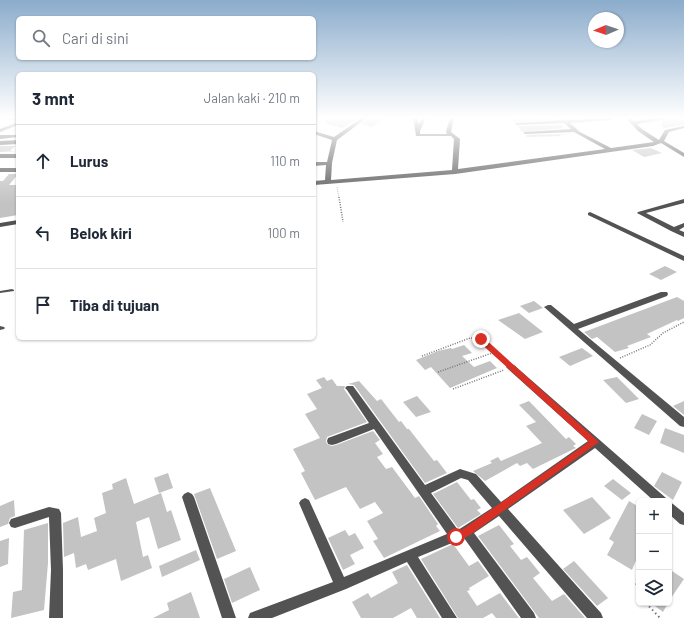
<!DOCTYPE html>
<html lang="id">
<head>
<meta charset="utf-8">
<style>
	:root { --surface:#fff; --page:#f6f6f7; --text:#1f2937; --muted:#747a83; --line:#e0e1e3 }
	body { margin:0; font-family:Barlow,sans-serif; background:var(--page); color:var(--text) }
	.controls { position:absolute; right:12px; bottom:12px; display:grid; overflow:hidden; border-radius:6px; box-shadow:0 1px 3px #0004 }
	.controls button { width:36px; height:36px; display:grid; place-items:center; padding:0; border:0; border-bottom:1px solid var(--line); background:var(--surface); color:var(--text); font:20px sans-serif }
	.compass { position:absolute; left:588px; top:12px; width:36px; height:36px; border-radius:50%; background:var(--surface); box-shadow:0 1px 3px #0004; rotate:268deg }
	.stop { position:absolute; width:12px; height:12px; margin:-9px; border:3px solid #d93025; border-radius:50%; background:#fff }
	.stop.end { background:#d93025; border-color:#fff; box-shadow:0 1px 4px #0008 }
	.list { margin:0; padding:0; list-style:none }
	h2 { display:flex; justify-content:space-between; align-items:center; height:52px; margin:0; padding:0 16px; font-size:17px }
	h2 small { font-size:13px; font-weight:400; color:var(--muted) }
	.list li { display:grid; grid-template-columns:26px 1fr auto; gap:12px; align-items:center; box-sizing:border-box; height:72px; padding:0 16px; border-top:1px solid var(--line) }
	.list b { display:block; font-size:15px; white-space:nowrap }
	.list em { font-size:13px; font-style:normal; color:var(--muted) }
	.icon { flex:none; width:22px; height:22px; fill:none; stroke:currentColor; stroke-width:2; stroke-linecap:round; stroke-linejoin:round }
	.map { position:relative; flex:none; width:684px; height:618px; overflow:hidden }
	.search { position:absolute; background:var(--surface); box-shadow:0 1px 3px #0004; left:16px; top:16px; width:300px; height:44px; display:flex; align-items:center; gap:10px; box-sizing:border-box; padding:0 14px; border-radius:6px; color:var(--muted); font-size:15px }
	.panel { position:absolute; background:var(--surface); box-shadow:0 1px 3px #0004; left:16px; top:72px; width:300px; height:268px; border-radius:6px }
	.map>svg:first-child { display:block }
	.building { fill:#c3c3c3 }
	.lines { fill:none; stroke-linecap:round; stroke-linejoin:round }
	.path-far2 { stroke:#757575; stroke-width:1; stroke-dasharray:0.5 1.5; stroke-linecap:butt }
	.path-far1 { stroke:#757575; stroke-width:1.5; stroke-dasharray:1 1.5; stroke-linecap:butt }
	.path { stroke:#757575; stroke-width:2; stroke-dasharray:1.5 3; stroke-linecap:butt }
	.service { fill:#535353; fill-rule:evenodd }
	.minor { fill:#535353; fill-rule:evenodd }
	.route { fill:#d93025 }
</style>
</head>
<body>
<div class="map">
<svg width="684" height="618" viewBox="0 0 684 618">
	<rect width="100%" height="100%" fill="#fff"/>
	<!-- building -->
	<path class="building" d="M326 117H361L342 128 326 124Z
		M369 117H371L384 119 372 127 361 124Z
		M510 117H538L540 119H556L514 123Z
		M684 117V125L665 128 662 127V121Z
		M562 125 564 127H561L563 128 522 132 518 126Z
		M568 134 560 135 561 136 527 137 526 135Z
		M0 146H15L9 152 18 151 0 152Z
		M651 148 662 153 644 157 632 150Z
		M9 174H18L9 185H18V215L0 218V181H3Z
		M665 266 677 272 661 280 649 274Z
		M677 297 684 301V318L678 321 677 320 647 334 651 337 627 346 629 348 615 352 597 337 592 339 584 332Z
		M534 301 543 308 529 313 520 306Z
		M519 313 543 332 525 339 498 320Z
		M464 345 472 353 462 356 474 367 490 361 497 368 450 388 431 367 425 370 416 360 438 351 451 348 452 349Z
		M582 348 593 356 570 366 559 357Z
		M324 377 327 381 332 379 337 386H345L344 389 367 422 327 437 326 441 327 444 332 446 336 445 373 431 380 440 375 443 383 454 377 457 386 469 392 467 415 498 419 496 438 524 436 526 440 531 384 558 373 541 378 539 367 521 383 513 375 502 360 509 346 487 315 500 301 473 305 471 293 449 320 438 305 414 317 409 307 394 322 388 316 380Z
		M617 377 639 399 626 403 603 380Z
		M359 381 377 401 381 399 399 422 401 421 407 429H409L434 461 437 460 447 473 425 483 354 385 348 384Z
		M417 396 431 412 416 417 403 402Z
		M529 401 564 437 566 439 569 437 576 444 573 446 576 448 533 469 527 463 520 466 517 463 485 481 473 471 492 463 490 461 498 457 501 461 542 443 526 426 536 422 519 405Z
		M684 401V415L673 406Z
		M642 414 657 421 649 435 634 428Z
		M665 428 684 435V453L660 443Z
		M662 472 682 482 673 500 654 486Z
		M168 473 173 488 159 493 154 478Z
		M126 478 134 504 161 493 167 512 171 510 181 540 158 549 149 517 136 522 143 557 148 555 152 568 121 581 116 559 88 570 86 564 76 568 74 553 64 557 63 523 78 517 81 537 97 531 94 518 106 513 102 493 113 489 112 484Z
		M613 479 631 493 622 500 604 486Z
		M457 482 471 500 474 499 481 508 477 510 481 514 458 528 433 494Z
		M210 488 236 551 217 559 194 494Z
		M592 497 611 518 584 534 563 510Z
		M14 500 15 516 10 518 8 524 0 527V506Z
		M629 501 639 507V553L632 570 607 555 614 542 609 539Z
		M48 523V563L44 610 11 618 13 592 22 590 24 530Z
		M499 525 514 544 510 546 521 560 527 557 540 573 533 578 552 601 564 594 585 618H539L478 536Z
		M345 530 349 536 355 533 364 548 350 555 355 564 343 570 328 538Z
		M9 538 8 564 0 567V541Z
		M453 544 469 566 478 561 489 576 469 588 470 590 467 591 477 606 500 593 519 618H496L492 613 483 618H458L421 559Z
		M196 550 200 560 162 577 159 566Z
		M574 561 608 598 597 606 563 569Z
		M407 565 440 618H417L411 608 393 618H361L352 602 368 593 371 598 398 583 392 572Z
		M250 567 260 590 232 603 224 579Z
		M669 569 684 579 669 601Z
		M191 592 200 618H153L169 610 167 603Z
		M651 603H668L663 612Z"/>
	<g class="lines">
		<!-- path-far2 -->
		<path class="path-far2" d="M337 187 339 198"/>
		<!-- path-far1 -->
		<path class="path-far1" d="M339 197 343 222
			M422 356 470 338 481 339 506 361
			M620 358 650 345 663 333 684 322
			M438 372 495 352
			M453 389 504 370"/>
		<!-- path -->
		<path class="path" d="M639 575 636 582 639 595
			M646 603 660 618"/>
		<!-- service -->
		<path class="service" d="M12 289 14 290V291L0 293V291Z
			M0 326 4 327 5 328 4 329 0 330Z"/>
		<!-- minor -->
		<path class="minor" d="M0 117 18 118V120L0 119Z
			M363 117H368L337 140 332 163 331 180 452 170 454 139 451 136H416L413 117H417L419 124 422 117H426L420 131V134H447L446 132 450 117H454L451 132 460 139 458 169 605 149 574 132 525 134 523 133 525 132 571 129 564 123 517 125 515 124 517 123 562 120 564 119 567 120 613 118V119L611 120 570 123 580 132 611 148 654 142 638 131 625 117H629L634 121 664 117H674L672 118 637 124 642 129 659 140 665 130 684 126V128L669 132 664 141 684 153V157L661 143 653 146 455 174 314 185V181L325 180 326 165 314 166V162H327L332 140 314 134V131L334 137Z
			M18 122V125L0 132V129Z
			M0 135H18V137L0 139Z
			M18 140V144L0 145V141Z
			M0 154H18V158H0Z
			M0 168H18V172H0Z
			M684 199V203L646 213 674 227 684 223V227L679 230 684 232V237L671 231 637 213 638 212Z
			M590 212 684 256V261L588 215V213Z
			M18 220V224L0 227V223Z
			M661 292H667L668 294 667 296 578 329 684 417V427L680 426 544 307 548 305H551L574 324Z
			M511 364 514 365 666 498 668 501H654L595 448 508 509 601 613 603 618H587L499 516 474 533 534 613 536 618H521L464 538 418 557 457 618H442L407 562 346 589 272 618H248L250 613 333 582 299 503 301 500 305 498 309 500 344 577 447 534 374 429 336 444 332 445 328 444 327 441 328 438 369 423 347 390 345 388 347 386H353L425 485 460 469 476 474 501 502 588 441 508 369 506 367 508 365ZM461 478 468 480 492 508 458 530 431 493Z
			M188 492 192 494 194 497 236 618H222L182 497 184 494Z
			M669 502 673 504 684 513V525L680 524 669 514Z
			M49 507 59 509 61 513 63 570V618H49L51 570 49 517 15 528 11 527 9 523 11 519Z"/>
	</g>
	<!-- sky -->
	<linearGradient id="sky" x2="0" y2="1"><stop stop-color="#8baccc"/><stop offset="0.58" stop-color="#fff"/><stop offset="1" stop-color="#fff" stop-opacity="0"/></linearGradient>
	<rect width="684" height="203" fill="url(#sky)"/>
	<!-- route -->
	<path class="route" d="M478 337H483L599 442 470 535 456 541 452 537 453 534 463 529 589 442 478 341Z"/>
</svg>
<div class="controls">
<button>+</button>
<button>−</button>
<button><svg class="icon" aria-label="layers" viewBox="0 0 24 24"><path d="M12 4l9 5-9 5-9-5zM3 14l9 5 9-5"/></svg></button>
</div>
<svg class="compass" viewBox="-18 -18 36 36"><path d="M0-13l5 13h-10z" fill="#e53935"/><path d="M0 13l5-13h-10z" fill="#747a83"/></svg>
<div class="stop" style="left:456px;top:537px"></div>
<div class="stop end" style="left:481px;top:339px"></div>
<div class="search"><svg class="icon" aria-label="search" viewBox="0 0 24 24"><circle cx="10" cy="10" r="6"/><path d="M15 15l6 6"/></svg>Cari di sini</div>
<section class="panel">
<h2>3 mnt<small>Jalan kaki · 210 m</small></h2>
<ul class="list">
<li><svg class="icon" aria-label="ahead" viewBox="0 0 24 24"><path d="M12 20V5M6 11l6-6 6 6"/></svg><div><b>Lurus</b></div><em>110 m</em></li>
<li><svg class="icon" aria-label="left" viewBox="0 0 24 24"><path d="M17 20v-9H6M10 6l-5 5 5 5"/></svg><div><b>Belok kiri</b></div><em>100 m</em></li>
<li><svg class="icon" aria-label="arrive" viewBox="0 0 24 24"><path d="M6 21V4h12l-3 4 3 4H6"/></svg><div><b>Tiba di tujuan</b></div></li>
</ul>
</section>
</div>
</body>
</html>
